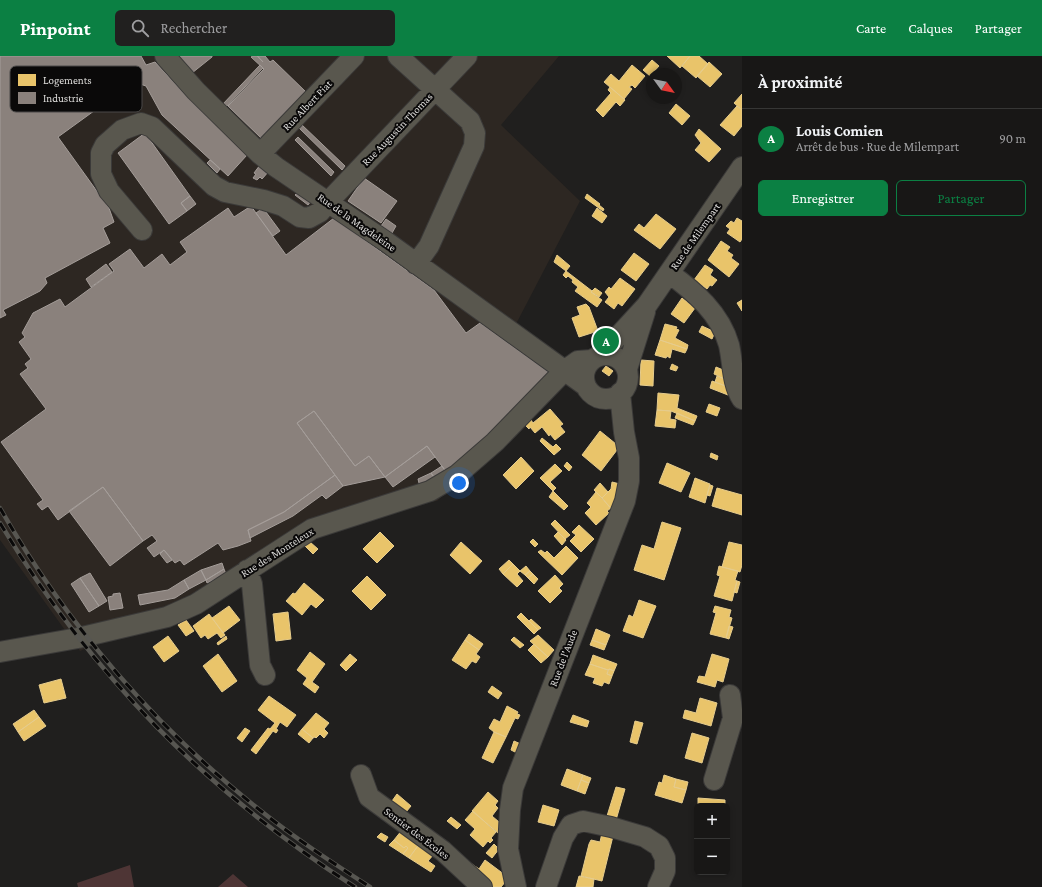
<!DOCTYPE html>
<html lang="fr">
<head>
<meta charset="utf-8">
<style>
	:root { --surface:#181716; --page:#21201f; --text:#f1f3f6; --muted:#9f9fa1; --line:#363635; --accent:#0b8043 }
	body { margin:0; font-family:"Crimson Pro",serif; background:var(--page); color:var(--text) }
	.controls { position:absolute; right:12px; bottom:12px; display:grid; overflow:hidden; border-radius:6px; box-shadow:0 2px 6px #0003 }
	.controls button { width:36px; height:36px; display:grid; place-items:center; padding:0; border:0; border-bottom:1px solid var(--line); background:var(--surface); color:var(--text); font:20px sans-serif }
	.compass { position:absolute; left:646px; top:12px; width:36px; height:36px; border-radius:50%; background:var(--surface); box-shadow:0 2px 6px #0003; rotate:123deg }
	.you { position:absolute; left:459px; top:427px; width:14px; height:14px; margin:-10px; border:3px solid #fff; border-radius:50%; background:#1a73e8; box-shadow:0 0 0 6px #1a73e833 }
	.badge { display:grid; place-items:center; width:26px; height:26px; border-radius:50%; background:var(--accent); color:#fff; font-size:13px; font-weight:700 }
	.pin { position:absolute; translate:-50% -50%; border:2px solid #fff; box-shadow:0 1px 4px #0006 }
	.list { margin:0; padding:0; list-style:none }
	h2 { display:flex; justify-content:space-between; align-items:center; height:52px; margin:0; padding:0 16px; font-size:17px }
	h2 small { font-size:13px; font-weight:400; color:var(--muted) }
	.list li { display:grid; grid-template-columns:26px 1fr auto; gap:12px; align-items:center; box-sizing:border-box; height:60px; padding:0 16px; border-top:1px solid var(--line) }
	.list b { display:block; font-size:15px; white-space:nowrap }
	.list p { margin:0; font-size:13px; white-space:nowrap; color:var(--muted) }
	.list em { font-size:13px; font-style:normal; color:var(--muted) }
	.actions { display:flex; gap:8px; padding:12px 16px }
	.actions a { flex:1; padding:9px 0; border:1px solid var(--accent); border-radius:6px; text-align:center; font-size:14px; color:var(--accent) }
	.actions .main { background:var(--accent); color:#fff }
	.icon { flex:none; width:22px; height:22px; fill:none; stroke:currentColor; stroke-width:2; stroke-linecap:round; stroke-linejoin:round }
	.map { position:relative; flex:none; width:742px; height:831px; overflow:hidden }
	header { display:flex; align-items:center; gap:24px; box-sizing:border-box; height:56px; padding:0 20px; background:var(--accent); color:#fff }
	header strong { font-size:19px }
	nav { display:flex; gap:22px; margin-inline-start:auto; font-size:14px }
	.search { width:280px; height:36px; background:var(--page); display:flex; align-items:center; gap:10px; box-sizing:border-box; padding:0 14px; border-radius:6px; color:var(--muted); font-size:15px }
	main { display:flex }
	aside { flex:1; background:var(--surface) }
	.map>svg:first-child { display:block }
	.built { fill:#2d2722 }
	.green { fill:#4e3535 }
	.homes { fill:#e9c46a; stroke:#e6cc8c }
	.industry { fill:#8a817c; stroke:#a49d99 }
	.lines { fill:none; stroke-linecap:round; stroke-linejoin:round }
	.minor-casing { stroke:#3b3a39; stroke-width:22 }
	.minor { stroke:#59574e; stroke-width:20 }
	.rail-casing { stroke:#575651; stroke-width:4.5 }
	.rail { stroke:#0a0909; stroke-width:3; stroke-dasharray:9; stroke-linecap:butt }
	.labels { text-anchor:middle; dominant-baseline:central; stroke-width:4; stroke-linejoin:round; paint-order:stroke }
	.street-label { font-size:11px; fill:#dfdedc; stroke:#0a0909 }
	.key { fill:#0a0909; stroke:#4a4948; stroke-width:1 }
	.key-label { font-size:11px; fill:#dfdedc }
</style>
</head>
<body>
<header>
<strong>Pinpoint</strong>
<div class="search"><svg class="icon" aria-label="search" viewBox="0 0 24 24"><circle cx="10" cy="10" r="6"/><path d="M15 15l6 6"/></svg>Rechercher</div>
<nav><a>Carte</a><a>Calques</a><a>Partager</a></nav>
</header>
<main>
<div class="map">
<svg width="742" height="831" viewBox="0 0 742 831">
	<rect width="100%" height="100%" fill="#201f1e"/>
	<!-- built -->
	<path class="built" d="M0 0H559L501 69 580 145 516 268 573 317 437 445 313 464 204 541 80 595 0 484Z"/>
	<!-- green -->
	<path class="green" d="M130 809 134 831H78L77 827Z
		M233 818 248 831H218Z"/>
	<!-- homes -->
	<path class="homes" d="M667 0H690L680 12Z
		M690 0H699L708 8 696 22 682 10Z
		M652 4 659 10 650 20 643 14Z
		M709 6 722 18 710 31 697 20Z
		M632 9 645 20 635 32 632 29 629 31 632 33 624 43 604 26 611 18 619 25Z
		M610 31 625 44 620 50 616 46 603 61 596 54 611 37 608 34Z
		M742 38V54L734 47Z
		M676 48 690 60 682 69 669 57Z
		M737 50 742 54V70L734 80 720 69Z
		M699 73 721 93 709 106 695 94 701 87 695 79Z
		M587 138 600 148 599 149 604 153 603 155 585 142Z
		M597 152 607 160 602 167 592 160Z
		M656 158 676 173 660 193 634 174 639 168 644 172Z
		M737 162 742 165V183L740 186 727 177 730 173 726 170 731 165 734 167Z
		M721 185 730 191 727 195 733 199 731 202 739 208 729 221 708 204Z
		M634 197 649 208 636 225 621 214Z
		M557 199 570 210 566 215 554 206Z
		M705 209 713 214 710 219 717 224 712 230 710 229 707 233 694 224Z
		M566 215 592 235 591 236 602 244 597 251 575 235 578 231 572 226 573 224 568 220 566 222 563 219Z
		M620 222 635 233 622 250 618 247 614 253 605 246 609 241 605 236 609 231 611 233Z
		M595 232 602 237 599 241 591 236Z
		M682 242 695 252 684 267 671 258Z
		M742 244V255L737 247Z
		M586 248 589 251 598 275 579 281 572 262 580 259 577 251Z
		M665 268 677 271 676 273 679 274 675 282 688 289 687 293 660 284Z
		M702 270 715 276 712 283 699 276Z
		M660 284 687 293 685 297 672 293 670 302 667 300 666 302 655 299Z
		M641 304 654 305 653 330 640 329Z
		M672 308 678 311 676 315 670 313Z
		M606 310 613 315 609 320 602 315Z
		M716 311 728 316 729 325 714 318Z
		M717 320 729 325 731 332 715 326Z
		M712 325 731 332 728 339 710 332Z
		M658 337 679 339 677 352 697 360 695 365 671 355 657 354Z
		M709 348 720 352 717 360 706 356Z
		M550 353 563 368 560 370 565 376 555 384 550 378 549 380 542 371 535 377 530 371 529 373 525 369 531 364 533 367Z
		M657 354 671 355 670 363 676 364 675 372 655 370Z
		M677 357 695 365 693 369 675 362Z
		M600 375 616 388 617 394 601 415 582 399Z
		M542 382 553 391 556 388 561 393 554 399 540 385Z
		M711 397 718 400 717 404 710 401Z
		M521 401 534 415 516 433 503 419Z
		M567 406 572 411 569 415 564 410Z
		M667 407 690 417 681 436 659 427Z
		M555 408 562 415 550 426 556 432 553 435 540 422Z
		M695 422 710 428 705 447 689 441Z
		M612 426 620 428 612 454 602 442 611 433Z
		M600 427 608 436 602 442 594 434Z
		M710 429 713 430 710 440 707 439Z
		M717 432 742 439V459L712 450Z
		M553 435 568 450 564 454 549 441Z
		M596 436 611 452 607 455 609 457 596 469 585 457 591 451 587 447Z
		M555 464 570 479 565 483 551 468Z
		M662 466 681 472 664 524 634 514 642 489 654 493Z
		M579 469 594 483 581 496 570 485 576 479 572 476Z
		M380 476 394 490 377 507 363 493Z
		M558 476 566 484 562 489 554 480Z
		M533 483 538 488 535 491 530 486Z
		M310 486 318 493 313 498 305 490Z
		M461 486 482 505 470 518 450 499Z
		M729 486 742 489V509L740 516 722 511Z
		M566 490 578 502 562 519 538 496 541 494 545 497 547 495 554 502Z
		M509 504 513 508 503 518 499 513Z
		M513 508 520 515 517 518 523 525 517 531 503 518Z
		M526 510 530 515 525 519 520 515Z
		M719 510 738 515 735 524 737 525 732 545 714 540 720 520 717 519Z
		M530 515 533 518 528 522 525 519Z
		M533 518 538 523 534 528 528 522Z
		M555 519 563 528 559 532 562 535 550 547 538 535Z
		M367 520 386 539 371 554 352 535Z
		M737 525 740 526 737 537 734 536Z
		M304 527 324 544 316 552 311 548 302 559 286 545 293 537 295 538Z
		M639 544 656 550 643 582 623 575 629 559 633 561Z
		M229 550 240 564 223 577 212 562Z
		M715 550 731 554 729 561 732 562 726 582 710 578 716 557 713 556Z
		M288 556 291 583 276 585 273 558Z
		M521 557 538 574 534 578 517 561Z
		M209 558 225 579 221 582 217 577 208 583 205 579 201 582 193 570Z
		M531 563 541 572 538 574 529 565Z
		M186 564 194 575 186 580 178 569Z
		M729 570 733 571 729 583 726 582Z
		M596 573 610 579 606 589 592 584Z
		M469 578 483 588 479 594 465 584Z
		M538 579 554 594 548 601 530 585Z
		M168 580 179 595 164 606 153 591Z
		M226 580 227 583 218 589 217 587Z
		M514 581 524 589 520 592 511 584Z
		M465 584 479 594 476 598 480 601 476 607 472 605 466 613 452 604Z
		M592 584 606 589 604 594 590 589Z
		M534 588 548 601 541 607 528 594Z
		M310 596 325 608 312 626 319 631 315 637 303 628 307 622 297 614Z
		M218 598 237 625 222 636 203 610Z
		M350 598 357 604 346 615 340 609Z
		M712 598 729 603 723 626 717 624 715 631 697 626 699 620 705 621Z
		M593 599 617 608 614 615 609 613 608 614 590 608Z
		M590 608 608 614 607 618 612 620 609 628 604 626 602 630 593 627 595 622 585 619Z
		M609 613 614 615 612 620 607 618Z
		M61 623 66 642 44 647 39 629Z
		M492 630 502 637 498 643 488 636Z
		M269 640 296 659 287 671 280 666 276 673 278 674 276 677 273 675 256 698 251 694 268 672 270 673 275 667 258 654Z
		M700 642 717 647 711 670 683 662 685 654 696 657Z
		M507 650 518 656 517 658 520 659 518 663 515 662 506 681 494 676 489 672 494 663 500 666Z
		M34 654 39 661 18 676 13 668Z
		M316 657 329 667 324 673 328 677 324 682 320 678 316 682 315 681 313 682 302 673Z
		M573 659 589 665 587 671 570 666Z
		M39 661 46 670 24 685 18 676Z
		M635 665 643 667 637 688 630 686Z
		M245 672 250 675 242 686 237 682Z
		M302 673 313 682 309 687 298 678Z
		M494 676 506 681 493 707 482 702Z
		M692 677 709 682 702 707 685 702Z
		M514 685 523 689 519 698 511 694Z
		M567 713 583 719 577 735 561 729Z
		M583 719 591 722 589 727 581 724Z
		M664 719 676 723 674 731 686 734 682 747 655 739 659 726 662 727Z
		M676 723 688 726 686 734 674 731Z
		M581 724 589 727 585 738 577 735Z
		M616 731 625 733 616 764 607 760Z
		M488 736 498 745 495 749 498 752 492 760 499 766 498 777 472 755Z
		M397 738 411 750 406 756 392 745Z
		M698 742 725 744V750H698Z
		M543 749 559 754 554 770 538 766Z
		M473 755 496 776 491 782 493 784 490 787 488 785 483 791 470 779 475 773 465 764Z
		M451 761 461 769 457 773 447 765Z
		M402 774 420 787 409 802 403 798 408 792 406 790 404 792 394 784Z
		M381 777 388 781 385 786 377 781Z
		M602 777 613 780 602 825 581 820 589 788 591 784 600 786Z
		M394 784 404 792 406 790 408 792 403 798 389 789Z
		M420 787 434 798 428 805 435 810 431 816 409 802Z
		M494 788 499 793 492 802 486 797Z
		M485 804 505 819 506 825 501 831H491L469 813 472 808 479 813Z
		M579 820 594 823 593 831H576Z"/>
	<!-- industry -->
	<path class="industry" d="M0 0H141L146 9 155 6 191 45 247 99 228 120 162 59 146 30 134 26 58 81 109 152 114 166 103 172 110 187 45 222 47 227 40 235 3 254 6 259 0 262Z
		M178 0H212V1L192 17Z
		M253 0H257L263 6 258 0H265L270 6 273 4 307 37 262 83 228 50 264 13 251 1Z
		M260 9 263 12 225 52 222 49Z
		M301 68 345 110 342 114 298 71Z
		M145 77 190 140 181 147 187 155 169 168 118 97Z
		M298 81 334 116 331 120 295 84Z
		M210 104 220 113 217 117 207 107Z
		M260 109 269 115 262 123 260 121 257 124 253 122 256 118 254 117Z
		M364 122 397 145 381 167 348 145Z
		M298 136 311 145 308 149 295 139Z
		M190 140 196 148 187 155 181 147Z
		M251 150 286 199 334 162 434 234 466 277 480 267 551 318 489 386 447 417 427 390 385 421 369 400 355 410 314 355 297 367 335 419 284 456 248 474 251 485 238 490 223 494 218 487 184 509 180 504 175 507 164 494 154 501 147 492 157 485 152 479 143 485 103 431 58 464 48 450 42 454 37 448 43 444 1 386 46 353 20 318 28 312 25 308 31 303 19 286 25 281 22 277 33 257 60 243 65 251 114 215 109 208 130 193 144 212 162 198 170 209 187 196 180 186 228 152 234 161Z
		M263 152 280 175 273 180 256 157Z
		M386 163 396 170 392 177 381 170Z
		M106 208 112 216 91 231 86 223Z
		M314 355 355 410 369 400 385 421 343 430 297 367Z
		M427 390 435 401 393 431 385 421Z
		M442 410 447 417 436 424 431 417Z
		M431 417 436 424 420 431 418 423Z
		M335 419 343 430 326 443 322 439 293 460 250 482 248 474 284 456Z
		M103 431 143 485 110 510 69 455Z
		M164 494 172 504 167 507 160 498Z
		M222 507 224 513 206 524 201 514Z
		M224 513 226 518 207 527 206 524Z
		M201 514 206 524 189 533 184 524Z
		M90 517 107 545 99 550 80 522Z
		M80 522 99 550 89 556 71 528Z
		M184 524 189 533 175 542 140 549 138 539 168 534Z
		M120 537 123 552 110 554 108 541 113 540V538Z"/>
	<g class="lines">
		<!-- minor casing -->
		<g class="minor-casing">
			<path id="minor" d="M165 0 196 35 260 98 276 111 388 187 586 330
				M398 0 470 65 475 77 474 90 429 190 416 208
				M260 98 354 0
				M142 174 109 135 101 118V97L105 89 122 74 141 67 152 71 214 130 225 136 264 144 283 150 300 161 309 162 320 156 328 146 467 0
				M669 217C695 236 720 257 729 289 733 307 732 327 742 343
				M601 299 647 249 742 111
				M584 321a22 22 0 1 1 44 0a22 22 0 1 1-44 0Z
				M627 313 645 256
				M247 514 252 528 260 609 265 619
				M0 596 78 582 167 561 196 548 312 473 430 435 457 419 495 386 564 315 578 305 592 304
				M361 719 369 741 443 795 482 831
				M714 724 733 662 730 639
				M516 831 508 793 510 754 513 732 625 445 629 425V402L624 376 620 337
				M546 831 563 782 571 769 583 765 611 771 645 781 659 790 665 802V815L658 831"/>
		</g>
		<!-- minor -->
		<use href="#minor" class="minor"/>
		<!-- rail casing -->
		<g class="rail-casing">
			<path id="rail" d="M0 452C66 568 156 672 261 755 296 783 333 807 370 831
				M0 467C92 620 206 735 355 831"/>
		</g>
		<!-- rail -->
		<use href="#rail" class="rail"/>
	</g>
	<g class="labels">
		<!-- street labels -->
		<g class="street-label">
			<text transform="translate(307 49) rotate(-46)">Rue Albert Piat</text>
			<text transform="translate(397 73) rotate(-46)">Rue Augustin Thomas</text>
			<text transform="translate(357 166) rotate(35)">Rue de la Magdeleine</text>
			<text transform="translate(695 180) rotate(-55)">Rue de Milempart</text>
			<text transform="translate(277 496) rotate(-32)">Rue des Monteleux</text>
			<text transform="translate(563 602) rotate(-69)">Rue de l'Aude</text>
			<text transform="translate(417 777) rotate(37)">Sentier des Écoles</text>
		</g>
	</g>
	<!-- legend -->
	<rect x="10" y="10" width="132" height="46" rx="6" class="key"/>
	<rect x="18" y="18" width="18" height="12" fill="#e9c46a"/>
	<rect x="18" y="36" width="18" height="12" fill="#8a817c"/>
	<g class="key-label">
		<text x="43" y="28">Logements</text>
		<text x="43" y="46">Industrie</text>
	</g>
</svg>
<div class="controls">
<button>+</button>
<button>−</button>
</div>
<svg class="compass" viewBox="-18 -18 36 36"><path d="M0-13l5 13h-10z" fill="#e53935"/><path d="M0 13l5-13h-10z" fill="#9f9fa1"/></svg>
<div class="you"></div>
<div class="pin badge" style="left:606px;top:285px">A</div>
</div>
<aside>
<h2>À proximité<small></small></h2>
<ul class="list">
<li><span class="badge">A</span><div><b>Louis Comien</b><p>Arrêt de bus · Rue de Milempart</p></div><em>90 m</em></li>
</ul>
<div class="actions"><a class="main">Enregistrer</a><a>Partager</a></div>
</aside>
</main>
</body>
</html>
